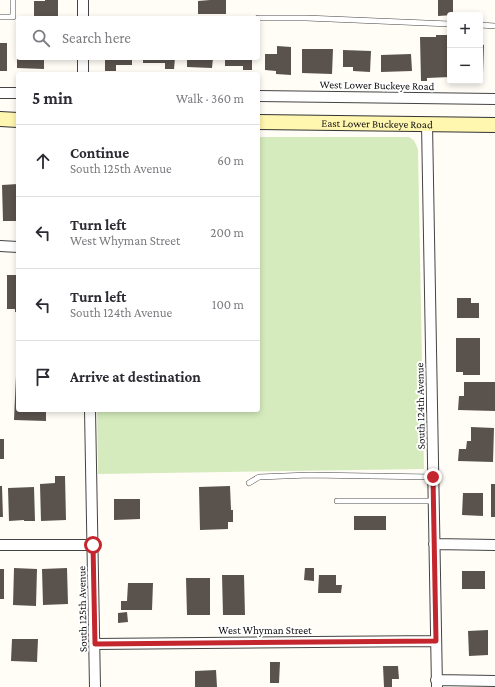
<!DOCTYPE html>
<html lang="en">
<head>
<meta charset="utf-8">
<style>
	:root { --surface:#fff; --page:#f7f7f7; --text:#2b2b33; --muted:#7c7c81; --line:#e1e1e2 }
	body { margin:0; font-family:"Crimson Pro",serif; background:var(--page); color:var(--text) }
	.controls { position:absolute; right:12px; top:12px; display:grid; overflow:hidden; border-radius:4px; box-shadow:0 2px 6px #0003 }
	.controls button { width:36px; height:36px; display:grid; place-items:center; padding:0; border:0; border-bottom:1px solid var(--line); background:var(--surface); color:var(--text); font:20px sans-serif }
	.stop { position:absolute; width:12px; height:12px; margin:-9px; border:3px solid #c4262e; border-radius:50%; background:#fff }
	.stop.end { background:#c4262e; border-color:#fff; box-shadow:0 1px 4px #0008 }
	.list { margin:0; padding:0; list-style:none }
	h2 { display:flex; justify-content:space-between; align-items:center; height:52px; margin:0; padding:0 16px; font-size:17px }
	h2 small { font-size:13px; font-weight:400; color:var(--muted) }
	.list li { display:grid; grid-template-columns:26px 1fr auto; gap:12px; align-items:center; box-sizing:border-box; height:72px; padding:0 16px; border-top:1px solid var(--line) }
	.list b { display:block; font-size:15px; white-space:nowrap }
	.list p { margin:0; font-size:13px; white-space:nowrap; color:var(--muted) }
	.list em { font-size:13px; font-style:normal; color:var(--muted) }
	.icon { flex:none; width:22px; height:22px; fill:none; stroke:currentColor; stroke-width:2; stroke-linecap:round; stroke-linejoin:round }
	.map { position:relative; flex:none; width:495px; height:687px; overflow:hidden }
	.search { position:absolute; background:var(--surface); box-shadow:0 2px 6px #0003; left:16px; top:16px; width:244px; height:44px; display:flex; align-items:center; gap:10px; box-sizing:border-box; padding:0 14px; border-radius:4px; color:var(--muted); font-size:15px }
	.panel { position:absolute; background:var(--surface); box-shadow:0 2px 6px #0003; left:16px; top:72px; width:244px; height:340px; border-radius:4px }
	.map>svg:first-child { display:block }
	.green { fill:#d5ebbd }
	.building { fill:#5a524d }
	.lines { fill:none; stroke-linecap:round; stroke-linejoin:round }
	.service-casing { stroke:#444; stroke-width:6 }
	.minor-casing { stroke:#444; stroke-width:12 }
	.secondary-casing { stroke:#333; stroke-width:16 }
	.service { stroke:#fff; stroke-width:5 }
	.minor { stroke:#fff; stroke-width:10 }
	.secondary { stroke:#fff6b0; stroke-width:14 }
	.route { stroke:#c4262e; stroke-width:5 }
	.labels { text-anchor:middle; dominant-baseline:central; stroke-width:4; stroke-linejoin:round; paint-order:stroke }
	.street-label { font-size:11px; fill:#111; stroke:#fff }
</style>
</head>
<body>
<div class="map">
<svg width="495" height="687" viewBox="0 0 495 687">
	<rect width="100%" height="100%" fill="#fffdf5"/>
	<!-- green -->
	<path class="green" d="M258 137H409C415 140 416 144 418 150L424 469 98 474 97 410H258Z"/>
	<!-- building -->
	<path class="building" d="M45 0H58V18L34 17V1H45Z
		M210 0H226V14H198V1Z
		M438 0H453V15L438 16Z
		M436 35H449V53H450V77L427 78V81H421L420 37H436Z
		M0 43H7V71H0Z
		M480 44 484 45 483 73H480Z
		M277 46 291 47V75L276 74V71L265 70V54H277Z
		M302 49H333L332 74 302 73Z
		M343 50 371 51 370 72 353 71V67H343Z
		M411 54 412 71 381 72V55Z
		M17 58H44V69L17 68Z
		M105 58H132V65H116V71H105Z
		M143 58H175L174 69H165V63H143Z
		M187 58H213L212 68 187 67Z
		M225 58H252V70H243V66H225Z
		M18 184V221H3L2 185Z
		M7 275H18V312H15V309H7Z
		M457 298H471V303H479V318H457Z
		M456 338H480V375H463V372H456Z
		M16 376H18V410H46V421L14 420Z
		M464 382H495V411L458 410 459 396H464Z
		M471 427 494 428 493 462 458 461 459 449H466L467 441H471Z
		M0 439H4V459H0Z
		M55 476H65L66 520 41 521 40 484 55 483Z
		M491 484H495V517H491Z
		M0 486H2L3 517H0Z
		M230 486 231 510H233V522H228V529L200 530 199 487Z
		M34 487 35 521H24V520L9 521 8 488Z
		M463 493H483V516L462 515Z
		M114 499H140V519L114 520Z
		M354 516H386V530H354Z
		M14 568 37 569 36 606 13 605Z
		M67 568 68 604 43 605 42 569Z
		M305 568H314V581L304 580Z
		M0 569H4V599H0Z
		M462 571H485V589H462Z
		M222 575H244L245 615H223Z
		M319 575H336V585H342L341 593H318Z
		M186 578H210V615H187Z
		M128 583H153L152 610H121V601H127Z
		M127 612 128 622 118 623V613Z
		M488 630V655L469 656 468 631Z
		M12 639H38L37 662 11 661Z
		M270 662H280L279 683H270Z
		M383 666H398L399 679H392V687H384Z
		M216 670 217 687H195V671Z"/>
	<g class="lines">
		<!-- service casing -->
		<g class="service-casing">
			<path id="service" d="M0 17H13V0
				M258 18H306L450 24
				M480 25 495 26
				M249 483 259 477 309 475 433 477
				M337 501H433"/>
		</g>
		<!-- minor casing -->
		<g class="minor-casing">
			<path id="minor" d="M83 0V18
				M83 58V74
				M0 93H18
				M258 96 495 99
				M427 124 437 687
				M0 246 18 247
				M90 410 95 687
				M434 544 495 545
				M0 545H93
				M95 644 436 641
				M436 680 495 681"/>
		</g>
		<!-- secondary casing -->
		<g class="secondary-casing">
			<g id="secondary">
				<path d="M0 119 18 120"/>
				<path id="s1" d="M258 122 495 125"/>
			</g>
		</g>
		<!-- service -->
		<use href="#service" class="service"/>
		<!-- minor -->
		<use href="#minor" class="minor"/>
		<!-- secondary -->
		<use href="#secondary" class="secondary"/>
	</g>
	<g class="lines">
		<!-- route -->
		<path class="route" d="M93 545 95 644 436 641 433 477"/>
	</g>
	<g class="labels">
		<!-- street labels -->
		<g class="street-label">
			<text transform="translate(377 85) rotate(1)">West Lower Buckeye Road</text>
			<text stroke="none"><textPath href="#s1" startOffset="119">East Lower Buckeye Road</textPath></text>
			<text transform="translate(420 406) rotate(-91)">South 124th Avenue</text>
			<text transform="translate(82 609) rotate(-91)">South 125th Avenue</text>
			<text x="265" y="630">West Whyman Street</text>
		</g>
	</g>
</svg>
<div class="controls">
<button>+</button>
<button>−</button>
</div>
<div class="stop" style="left:93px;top:545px"></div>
<div class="stop end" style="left:433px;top:477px"></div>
<div class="search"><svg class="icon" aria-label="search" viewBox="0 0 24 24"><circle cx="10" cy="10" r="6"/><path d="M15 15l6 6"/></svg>Search here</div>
<section class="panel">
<h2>5 min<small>Walk · 360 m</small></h2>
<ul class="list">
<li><svg class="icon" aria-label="ahead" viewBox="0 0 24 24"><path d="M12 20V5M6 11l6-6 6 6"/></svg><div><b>Continue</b><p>South 125th Avenue</p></div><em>60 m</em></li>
<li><svg class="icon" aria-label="left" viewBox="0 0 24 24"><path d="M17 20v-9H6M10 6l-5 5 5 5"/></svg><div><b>Turn left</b><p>West Whyman Street</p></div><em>200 m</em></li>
<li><svg class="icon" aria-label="left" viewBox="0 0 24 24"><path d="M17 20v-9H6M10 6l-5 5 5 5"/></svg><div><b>Turn left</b><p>South 124th Avenue</p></div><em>100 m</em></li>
<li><svg class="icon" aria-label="arrive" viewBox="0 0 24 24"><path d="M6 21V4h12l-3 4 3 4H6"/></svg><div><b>Arrive at destination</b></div></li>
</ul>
</section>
</div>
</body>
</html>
